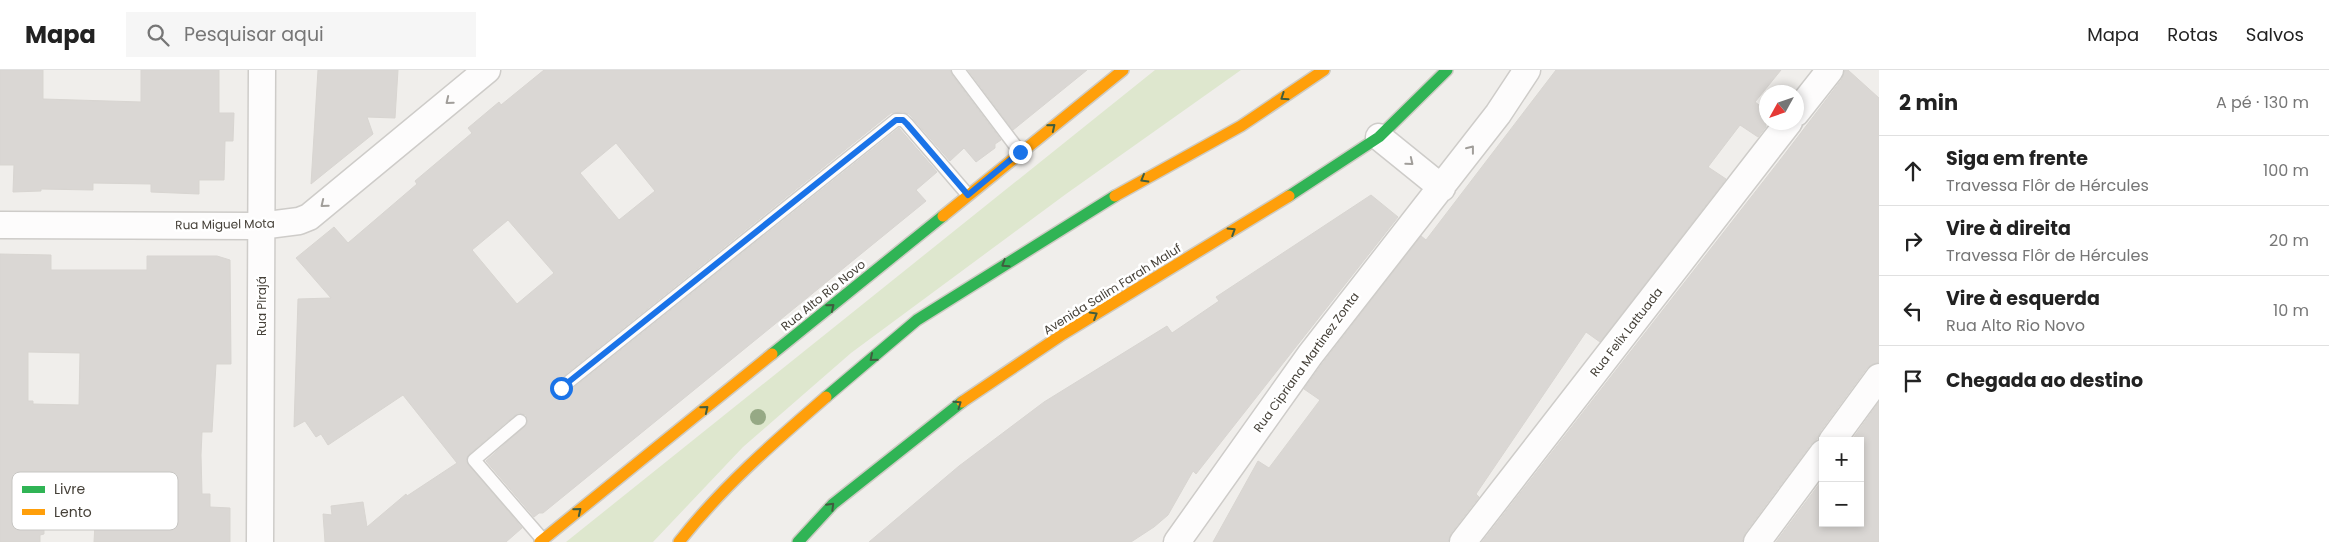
<!DOCTYPE html>
<html lang="pt">
<head>
<meta charset="utf-8">
<style>
	:root { --surface:#fff; --page:#f6f6f6; --text:#222; --muted:#767676; --line:#e0e0e0 }
	body { margin:0; font-family:Poppins,sans-serif; background:var(--page); color:var(--text) }
	.controls { position:absolute; right:15px; bottom:15px; display:grid; overflow:hidden; border-radius:0px; box-shadow:0 2px 8px #0003 }
	.controls button { width:45px; height:45px; display:grid; place-items:center; padding:0; border:0; border-bottom:1px solid var(--line); background:var(--surface); color:var(--text); font:25px sans-serif }
	.compass { position:absolute; left:1759px; top:15px; width:45px; height:45px; border-radius:50%; background:var(--surface); box-shadow:0 2px 8px #0003; rotate:230deg }
	.stop { position:absolute; width:15px; height:15px; margin:-11px; border:4px solid #1a73e8; border-radius:50%; background:#fff }
	.stop.end { background:#1a73e8; border-color:#fff; box-shadow:0 1px 5px #0008 }
	.list { margin:0; padding:0; list-style:none }
	h2 { display:flex; justify-content:space-between; align-items:center; height:65px; margin:0; padding:0 20px; font-size:21px }
	h2 small { font-size:16px; font-weight:400; color:var(--muted) }
	.list li { display:grid; grid-template-columns:32px 1fr auto; gap:15px; align-items:center; box-sizing:border-box; height:70px; padding:0 20px; border-top:1px solid var(--line) }
	.list b { display:block; font-size:19px; white-space:nowrap }
	.list p { margin:0; font-size:16px; white-space:nowrap; color:var(--muted) }
	.list em { font-size:16px; font-style:normal; color:var(--muted) }
	.icon { flex:none; width:28px; height:28px; fill:none; stroke:currentColor; stroke-width:2; stroke-linecap:round; stroke-linejoin:round }
	.map { position:relative; flex:none; width:1879px; height:472px; overflow:hidden }
	header { display:flex; align-items:center; gap:30px; box-sizing:border-box; height:70px; padding:0 25px; background:var(--surface); border-bottom:1px solid var(--line) }
	header strong { font-size:24px }
	nav { display:flex; gap:28px; margin-inline-start:auto; font-size:18px }
	.search { width:350px; height:45px; background:var(--page); display:flex; align-items:center; gap:12px; box-sizing:border-box; padding:0 18px; border-radius:0px; color:var(--muted); font-size:19px }
	main { display:flex }
	aside { flex:1; background:var(--surface) }
	.map>svg:first-child { display:block }
	.green { fill:#dee7ce }
	.building { fill:#dad7d4; stroke:#d8d5d1; fill-rule:evenodd }
	.lines { fill:none; stroke-linecap:round; stroke-linejoin:round }
	.lane-casing { stroke:#ceccc9; stroke-width:15 }
	.street-casing { stroke:#ceccc9; stroke-width:29 }
	.fast-casing { stroke:#cecbc3; stroke-width:14 }
	.slow-casing { stroke:#cecbc3; stroke-width:14 }
	.lane { stroke:#fdfcfc; stroke-width:12 }
	.street { stroke:#fdfcfc; stroke-width:26 }
	.fast { stroke:#30b455; stroke-width:11 }
	.slow { stroke:#ff9f0a; stroke-width:11 }
	.tree { fill:#96a985 }
	.oneway { stroke:#405d3f }
	.oneway2 { stroke:#a19e9a }
	.route { stroke:#1a73e8; stroke-width:6 }
	.labels { text-anchor:middle; dominant-baseline:central; stroke-width:5; stroke-linejoin:round; paint-order:stroke }
	.street-label { font-size:12px; fill:#454038; stroke:#fff }
	.key { fill:#fff; stroke:#c7c6c3; stroke-width:1 }
	.key-label { font-size:14px; fill:#454038 }
</style>
</head>
<body>
<header>
<strong>Mapa</strong>
<div class="search"><svg class="icon" aria-label="search" viewBox="0 0 24 24"><circle cx="10" cy="10" r="6"/><path d="M15 15l6 6"/></svg>Pesquisar aqui</div>
<nav><a>Mapa</a><a>Rotas</a><a>Salvos</a></nav>
</header>
<main>
<div class="map">
<svg width="1879" height="472" viewBox="0 0 1879 472">
	<rect width="100%" height="100%" fill="#f0eeeb"/>
	<!-- green -->
	<path class="green" d="M1155 0H1241L1066 124 851 283 743 377 653 472H566Z"/>
	<!-- building -->
	<path class="building" d="M0 0H43V29L141 32V0H219V43H234L233 71H225L224 110H199V124L151 122V114L93 113V120L41 119V121L13 122 14 95H0Z
		M318 0H398L395 48 367 47 373 64 311 114Z
		M544 0H950L952 5 1001 70 995 74V78L976 92 964 78 950 91 909 44 903 42 891 43 556 312 553 316 554 323 559 326 566 324 899 58 937 102 916 120 926 131 543 443H539L534 447 486 391 527 354 526 345 519 343 515 345 469 384 466 391 522 458 506 472H325L323 444 332 445 331 436 363 432 367 457 406 424 407 426 457 393 403 325 328 375 321 364 316 367 305 351 294 357 298 229 331 228 296 188 334 157 348 173 417 114 415 111 472 63 468 58 499 32 501 35ZM616 73 655 121 619 150 580 103ZM508 150 554 203 517 234 472 180Z
		M968 0H1087L1013 60Z
		M1556 0H1781L1755 32 1766 40V57L1758 67 1740 55 1708 97 1726 109 1600 272 1586 262 1476 424 1479 427 1451 463 1448 472H1213L1258 391 1269 398 1320 330 1304 319 1322 294 1421 166 1426 170Z
		M1845 0H1848L1879 28V292L1873 294 1867 298 1820 362 1817 369 1811 374 1745 463 1742 472H1482L1784 85 1842 9Z
		M1371 125 1398 147 1196 404 1193 401 1168 445 1154 457 1131 472H869L959 396 1044 332 1167 256 1172 263 1219 231 1216 227Z
		M0 184 51 185V200H147V186H217L230 190 231 294H216L212 362H202L201 385 202 424H210V437L230 438V472H94L95 454H44V464L40 465V472H0ZM28 282 80 283 79 335 33 334V331H28Z
		M1879 332V472H1776L1823 409V453H1860V371H1851Z"/>
	<g class="lines">
		<!-- lane casing -->
		<g class="lane-casing">
			<path id="lane" d="M958 0 1020 82
				M561 318 896 50H903L907 54 968 125
				M520 351 474 390 543 470"/>
		</g>
		<!-- street casing -->
		<g class="street-casing">
			<path id="street" d="M1796 43 1830 0
				M1379 67 1442 118
				M0 155 260 156 299 151 309 147 487 0
				M1832 371 1879 307
				M260 472 262 0
				M1177 472 1310 285 1498 44 1527 0
				M1463 472 1789 52
				M1757 472 1823 383"/>
		</g>
		<!-- fast casing -->
		<g class="fast-casing">
			<path id="fast" d="M1289 126 1379 67 1447 0
				M772 284 943 146
				M826 327 917 250 1115 126
				M798 472 833 434 962 332"/>
		</g>
		<!-- slow casing -->
		<g class="slow-casing">
			<path id="slow" d="M1115 126 1241 56 1324 0
				M943 146 1123 0
				M962 332 1063 264 1289 126
				M540 472 772 284
				M679 472C721 418 774 372 826 327"/>
		</g>
		<!-- lane -->
		<use href="#lane" class="lane"/>
		<!-- street -->
		<use href="#street" class="street"/>
		<!-- fast -->
		<use href="#fast" class="fast"/>
		<!-- slow -->
		<use href="#slow" class="slow"/>
	</g>
	<!-- trees -->
	<circle class="tree" cx="758" cy="347" r="8"/>
	<!-- one-way arrows -->
	<defs><path id="oneway-chevron" d="M-2-3.5L2.5 0L-2 3.5" fill="none" stroke-width="1.6" stroke-linecap="round" stroke-linejoin="round" transform="scale(1.25)"/></defs>
	<g class="oneway">
		<use href="#oneway-chevron" transform="translate(1284 27) rotate(146)"/>
		<use href="#oneway-chevron" transform="translate(1052 57) rotate(-39)"/>
		<use href="#oneway-chevron" transform="translate(1144 109) rotate(150)"/>
		<use href="#oneway-chevron" transform="translate(1232 161) rotate(-32)"/>
		<use href="#oneway-chevron" transform="translate(1005 194) rotate(147)"/>
		<use href="#oneway-chevron" transform="translate(831 237) rotate(-39)"/>
		<use href="#oneway-chevron" transform="translate(1094 245) rotate(-31)"/>
		<use href="#oneway-chevron" transform="translate(873 288) rotate(140)"/>
		<use href="#oneway-chevron" transform="translate(958 334) rotate(-35)"/>
		<use href="#oneway-chevron" transform="translate(705 339) rotate(-39)"/>
		<use href="#oneway-chevron" transform="translate(831 436) rotate(-45)"/>
		<use href="#oneway-chevron" transform="translate(578 441) rotate(-39)"/>
	</g>
	<g class="oneway2">
		<use href="#oneway-chevron" transform="translate(449 31) rotate(141)"/>
		<use href="#oneway-chevron" transform="translate(1471 79) rotate(-52)"/>
		<use href="#oneway-chevron" transform="translate(1410 92) rotate(39)"/>
		<use href="#oneway-chevron" transform="translate(324 134) rotate(141)"/>
	</g>
	<g class="lines">
		<!-- route -->
		<path class="route" d="M561 318 896 50H903L907 54 968 125 1020 82"/>
	</g>
	<g class="labels">
		<!-- street labels -->
		<g class="street-label">
			<text transform="translate(225 154) rotate(-1)">Rua Miguel Mota</text>
			<text transform="translate(1112 219) rotate(-32)">Avenida Salim Farah Maluf</text>
			<text transform="translate(823 225) rotate(-39)">Rua Alto Rio Novo</text>
			<text transform="translate(261 236) rotate(-90)">Rua Pirajá</text>
			<text transform="translate(1626 262) rotate(-52)">Rua Felix Lattuada</text>
			<text transform="translate(1306 292) rotate(-54)">Rua Cipriana Martinez Zonta</text>
		</g>
	</g>
	<!-- legend -->
	<rect x="12" y="402" width="166" height="58" rx="8" class="key"/>
	<rect x="22" y="416" width="23" height="7" fill="#30b455"/>
	<rect x="22" y="439" width="23" height="6" fill="#ff9f0a"/>
	<g class="key-label">
		<text x="54" y="424">Livre</text>
		<text x="54" y="447">Lento</text>
	</g>
</svg>
<div class="controls">
<button>+</button>
<button>−</button>
</div>
<svg class="compass" viewBox="-18 -18 36 36"><path d="M0-13l5 13h-10z" fill="#e53935"/><path d="M0 13l5-13h-10z" fill="#767676"/></svg>
<div class="stop" style="left:561px;top:318px"></div>
<div class="stop end" style="left:1020px;top:82px"></div>
</div>
<aside>
<h2>2 min<small>A pé · 130 m</small></h2>
<ul class="list">
<li><svg class="icon" aria-label="ahead" viewBox="0 0 24 24"><path d="M12 20V5M6 11l6-6 6 6"/></svg><div><b>Siga em frente</b><p>Travessa Flôr de Hércules</p></div><em>100 m</em></li>
<li><svg class="icon" aria-label="right" viewBox="0 0 24 24"><path d="M7 20v-9h11M14 6l5 5-5 5"/></svg><div><b>Vire à direita</b><p>Travessa Flôr de Hércules</p></div><em>20 m</em></li>
<li><svg class="icon" aria-label="left" viewBox="0 0 24 24"><path d="M17 20v-9H6M10 6l-5 5 5 5"/></svg><div><b>Vire à esquerda</b><p>Rua Alto Rio Novo</p></div><em>10 m</em></li>
<li><svg class="icon" aria-label="arrive" viewBox="0 0 24 24"><path d="M6 21V4h12l-3 4 3 4H6"/></svg><div><b>Chegada ao destino</b></div></li>
</ul>
</aside>
</main>
</body>
</html>
